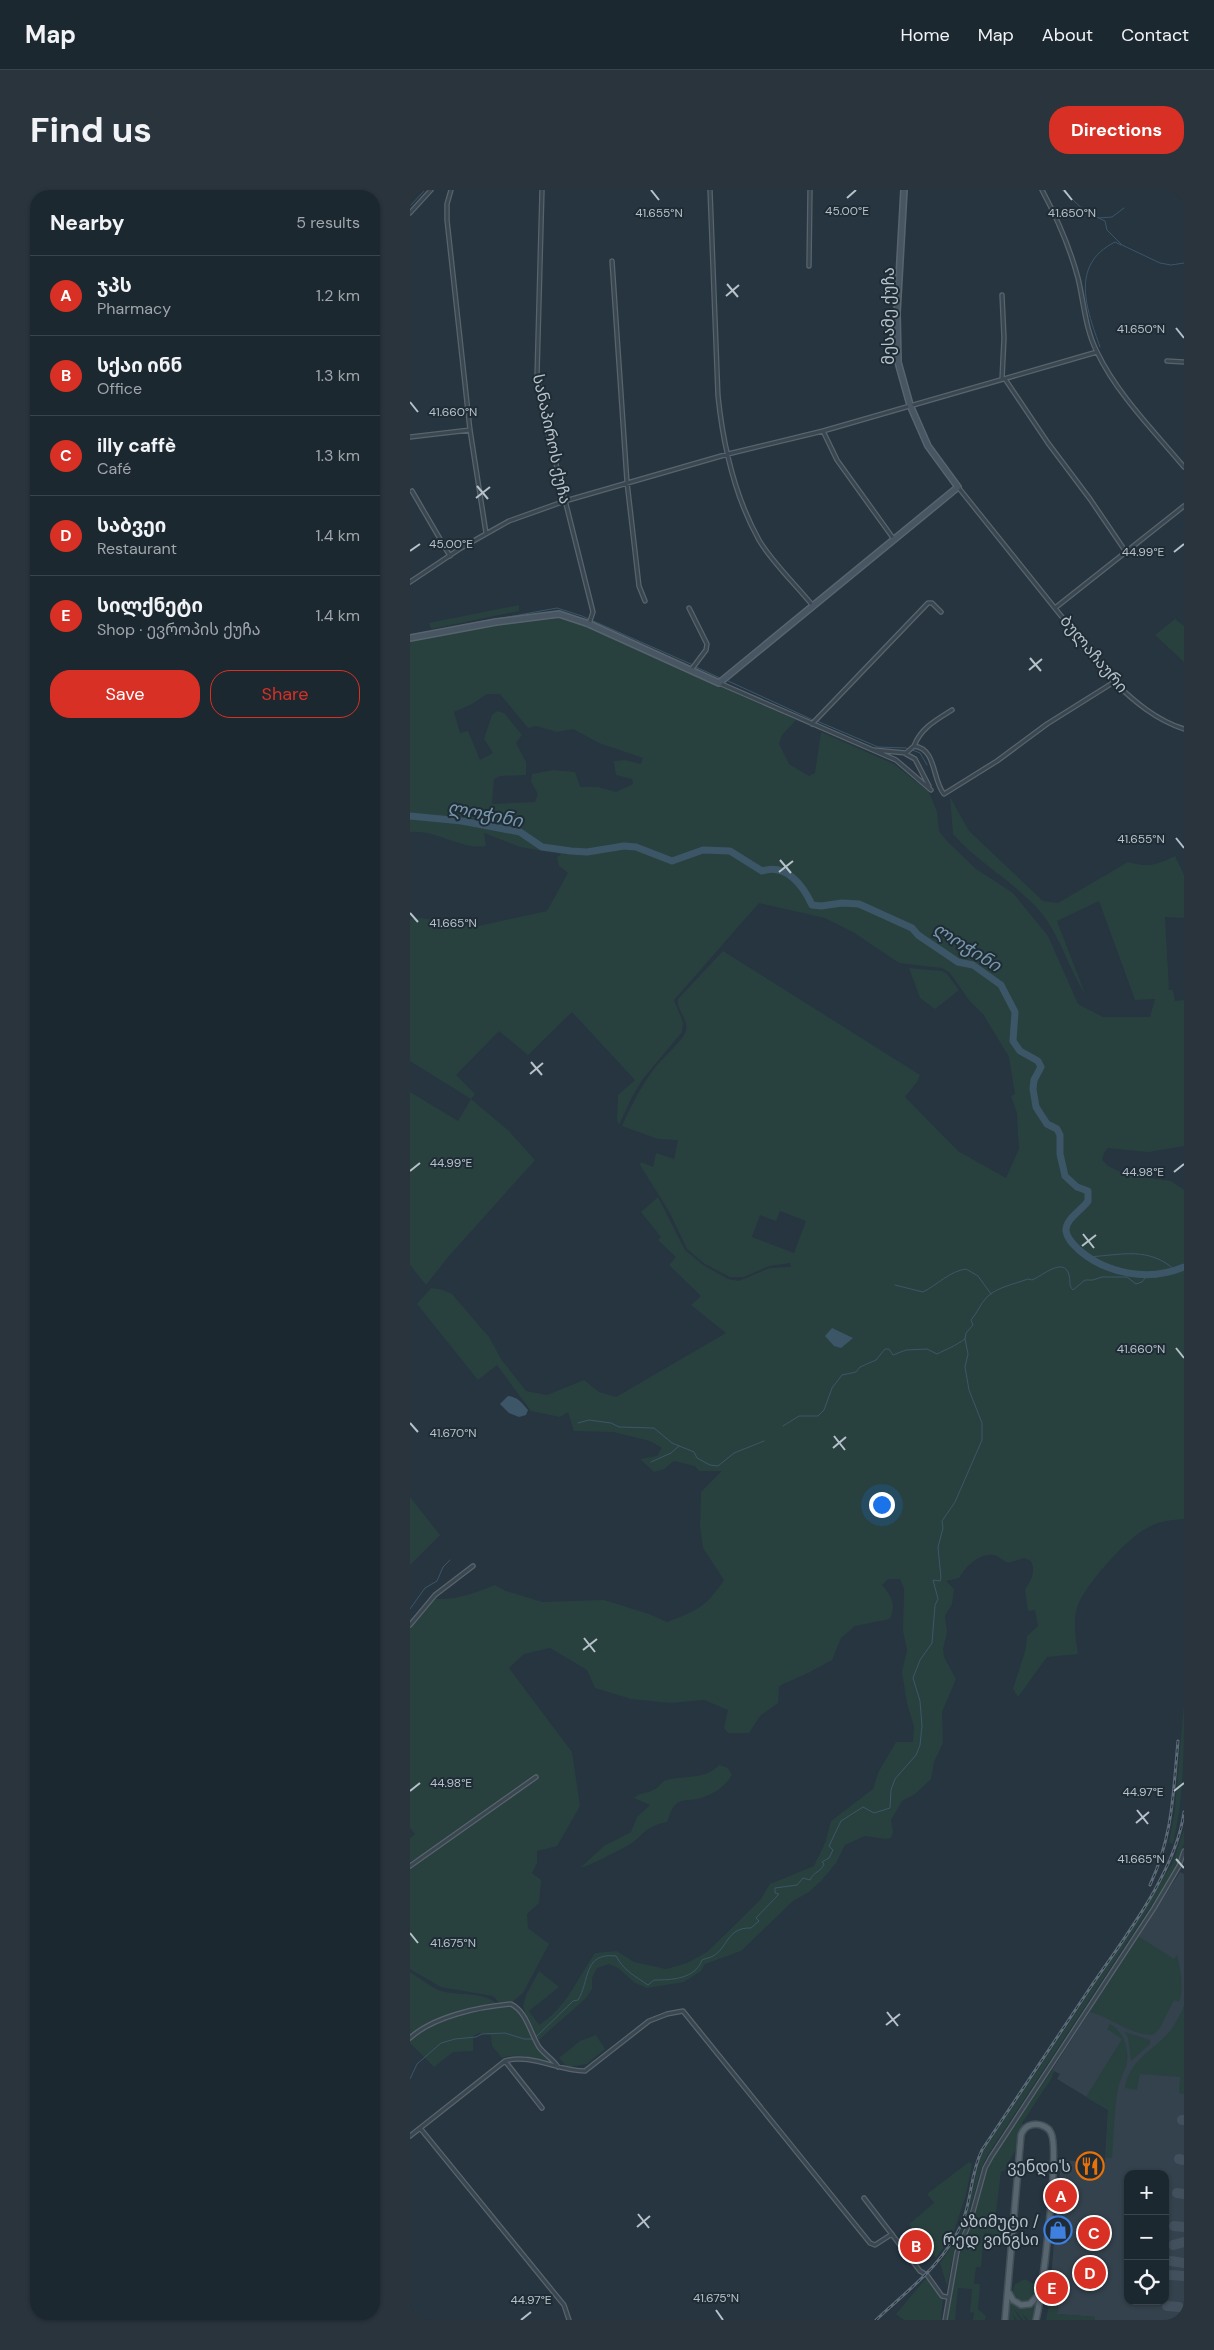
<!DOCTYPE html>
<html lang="en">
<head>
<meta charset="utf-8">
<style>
	:root { --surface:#1c2830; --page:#29343c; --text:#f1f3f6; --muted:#a0a6ab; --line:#3a444c; --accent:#d93025 }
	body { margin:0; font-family:"DM Sans","Noto Sans Georgian",sans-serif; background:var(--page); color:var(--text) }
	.controls { position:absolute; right:15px; bottom:15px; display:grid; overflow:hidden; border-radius:10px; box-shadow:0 1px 4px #0004 }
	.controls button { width:45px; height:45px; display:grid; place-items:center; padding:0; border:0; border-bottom:1px solid var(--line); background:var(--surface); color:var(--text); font:25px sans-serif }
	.you { position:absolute; left:471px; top:1314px; width:18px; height:18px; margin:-12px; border:4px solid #fff; border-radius:50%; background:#1a73e8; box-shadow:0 0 0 8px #1a73e833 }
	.badge { display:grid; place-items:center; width:32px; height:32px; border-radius:50%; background:var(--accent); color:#fff; font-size:16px; font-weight:700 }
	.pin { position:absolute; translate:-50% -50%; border:2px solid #fff; box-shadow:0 1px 5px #0006 }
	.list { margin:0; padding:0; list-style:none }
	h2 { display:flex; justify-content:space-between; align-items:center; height:65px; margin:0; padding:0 20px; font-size:21px }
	h2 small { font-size:16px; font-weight:400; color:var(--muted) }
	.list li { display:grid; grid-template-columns:32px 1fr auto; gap:15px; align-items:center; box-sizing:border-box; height:80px; padding:0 20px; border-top:1px solid var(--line) }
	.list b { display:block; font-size:19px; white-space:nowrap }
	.list p { margin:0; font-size:16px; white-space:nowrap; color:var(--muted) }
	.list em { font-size:16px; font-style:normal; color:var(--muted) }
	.actions { display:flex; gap:10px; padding:15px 20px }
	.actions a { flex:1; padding:11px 0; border:1px solid var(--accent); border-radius:20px; text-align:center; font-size:18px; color:var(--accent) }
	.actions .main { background:var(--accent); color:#fff }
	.icon { flex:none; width:28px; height:28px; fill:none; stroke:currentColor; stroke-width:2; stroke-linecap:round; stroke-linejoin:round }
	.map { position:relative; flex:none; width:774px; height:2130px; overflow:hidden; border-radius:20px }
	header { display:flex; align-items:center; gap:30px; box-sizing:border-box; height:70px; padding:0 25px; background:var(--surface); border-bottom:1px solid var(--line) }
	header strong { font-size:24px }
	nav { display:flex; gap:28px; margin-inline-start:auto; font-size:18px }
	.intro { display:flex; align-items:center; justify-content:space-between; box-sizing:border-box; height:120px; padding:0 30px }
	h1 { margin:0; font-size:35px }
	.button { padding:12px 22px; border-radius:20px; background:var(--accent); color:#fff; font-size:18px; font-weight:700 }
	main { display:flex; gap:30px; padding:0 30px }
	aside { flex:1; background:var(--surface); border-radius:20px; box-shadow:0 1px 4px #0004 }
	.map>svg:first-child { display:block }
	.airport { fill:#34424d; fill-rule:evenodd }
	.green { fill:#28413f; fill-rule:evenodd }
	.water { fill:#3c5668 }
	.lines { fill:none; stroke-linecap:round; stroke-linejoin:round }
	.stream { stroke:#3c5668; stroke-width:1 }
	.river { stroke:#3c5668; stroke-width:7 }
	.taxiway { stroke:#41505c; stroke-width:10 }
	.street-casing { stroke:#58646d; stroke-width:5.5 }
	.secondary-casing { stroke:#58646d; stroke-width:8 }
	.primary-casing { stroke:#435059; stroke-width:8 }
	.street { stroke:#3a4750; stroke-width:3 }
	.secondary { stroke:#485663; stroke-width:5 }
	.primary { stroke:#586670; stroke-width:5 }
	.rail-casing { stroke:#5c6b77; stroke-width:3 }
	.rail { stroke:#1f2c35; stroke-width:1; stroke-dasharray:4; stroke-linecap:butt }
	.ticks { fill:none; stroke:#b6c1ca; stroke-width:2 }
	.labels { text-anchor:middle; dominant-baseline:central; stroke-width:4; stroke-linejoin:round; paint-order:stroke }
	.street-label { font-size:16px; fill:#b6c1ca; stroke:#1f2c35 }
	.poi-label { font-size:16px; fill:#b6c1ca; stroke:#1f2c35; text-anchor:end }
	.water-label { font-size:18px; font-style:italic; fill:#7797ac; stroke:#1f2c35 }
	.ticks-label { font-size:12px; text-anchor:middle; fill:#b6c1ca; stroke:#1f2c35; stroke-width:4; stroke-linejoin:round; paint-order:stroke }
</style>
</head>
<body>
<header>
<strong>Map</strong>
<nav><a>Home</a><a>Map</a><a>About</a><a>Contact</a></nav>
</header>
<div class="intro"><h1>Find us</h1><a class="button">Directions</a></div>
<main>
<aside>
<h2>Nearby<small>5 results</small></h2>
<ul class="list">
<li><span class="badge">A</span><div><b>ჯპს</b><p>Pharmacy</p></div><em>1.2 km</em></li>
<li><span class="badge">B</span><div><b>სქაი ინნ</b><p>Office</p></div><em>1.3 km</em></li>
<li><span class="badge">C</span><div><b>illy caffè</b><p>Café</p></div><em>1.3 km</em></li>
<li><span class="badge">D</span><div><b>საბვეი</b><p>Restaurant</p></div><em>1.4 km</em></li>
<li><span class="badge">E</span><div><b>სილქნეტი</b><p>Shop · ევროპის ქუჩა</p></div><em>1.4 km</em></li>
</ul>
<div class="actions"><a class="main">Save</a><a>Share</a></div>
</aside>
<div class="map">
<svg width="774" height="2130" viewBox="0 0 774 2130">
	<rect width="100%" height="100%" fill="#263540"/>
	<!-- airport -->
	<path class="airport" d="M770 1682 774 1684V2130H685V2127L647 2124 649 2104 640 2103 644 2051 659 2052 660 2047 645 2046 651 1970 695 1973 698 1920 647 1889 650 1884 642 1880ZM718 1984H755V2111H718Z"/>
	<!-- green -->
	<path class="green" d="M109 415V421L21 439 19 433Z
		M138 427H148L169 433 386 530 372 545 369 554 379 574 399 586 405 583 411 542 484 574 519 602 527 622 529 641 537 651 566 679 603 703 638 746 668 814 693 827H740L745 809 725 810 689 711 647 731 675 804C658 777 650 745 629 720 603 691 568 673 543 644L540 607 559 641 633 711 648 713 718 672C739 678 746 675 765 666L774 685V728L755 727 759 800H763L765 811 774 810V956L738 962 698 958 694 963 692 970 698 976 717 985 761 991 774 1000V1329C761 1330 748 1331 737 1338 717 1348 676 1394 668 1415 662 1430 666 1449 668 1464L637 1467 608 1507 603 1499 616 1458 617 1446 628 1436 625 1420 618 1421 615 1400C621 1390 626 1383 621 1371L614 1368 598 1373C594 1371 588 1366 584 1365 568 1363 556 1377 549 1388L536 1391 544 1399 542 1414 535 1426 537 1442 533 1459 534 1467 546 1489 532 1522 533 1553 524 1572 521 1589 505 1604 492 1611 481 1630 483 1642 481 1648 476 1649 455 1646 435 1655 426 1673 411 1691 399 1702 383 1711 331 1761 295 1774 291 1781 274 1792 237 1798 225 1793 208 1778 199 1774 187 1778 182 1788V1799L176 1808 130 1849 126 1850 113 1817 116 1805 129 1781 149 1797 119 1821 129 1835C157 1817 167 1789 185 1763L207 1761 224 1772 256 1779 277 1773 297 1762 328 1732 351 1709 360 1694 404 1676 415 1653 421 1631 463 1599 469 1581 486 1552H503L504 1537 497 1513 492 1482 497 1460 493 1441 494 1399 490 1389H478L472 1395C482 1406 486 1415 480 1429L445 1436 431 1448 422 1470 400 1482 369 1496 368 1513 350 1526 339 1543H318L314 1538 318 1520 294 1510 261 1513 221 1509 185 1498 177 1480 140 1458 114 1464 99 1478 162 1562 170 1616 147 1656 127 1661V1673L122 1683 131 1690 129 1713 117 1724 118 1738 139 1754 113 1803 102 1812 91 1814 83 1806 31 1797 0 1779V1678L8 1673 5 1669 0 1672V1648L5 1644 0 1638V1429L26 1409C47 1410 65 1403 85 1395L96 1401 132 1412 194 1410 239 1424 257 1432C288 1420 295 1418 314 1390L293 1358 290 1337 291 1302 312 1281H289L285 1276 264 1271 254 1279 244 1282 230 1269 247 1266 252 1258 240 1251 203 1242 164 1241 158 1222 150 1227 121 1221 87 1175 68 1190 7 1114 21 1098 33 1100 42 1104 79 1147 91 1169 116 1201 137 1205 174 1190 189 1202 206 1207 316 1143 281 1115 291 1106 259 1075 266 1067 248 1050 251 1047 231 1022 248 1007 275 1060 293 1075 318 1089 329 1091 360 1078 381 1077 380 1073 359 1076 334 1087H320L295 1074 277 1059 260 1023 230 975 231 972 243 977 246 963 264 969 268 950 248 949 212 936C221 916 230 898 244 879 251 869 272 852 276 841 279 829 266 820 268 809L313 761 510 885 507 892 495 907 548 961 596 988 609 959 607 923 601 906 605 904 599 867 573 824 559 810 540 783 532 778 489 773 443 742 415 728 349 713 264 810 273 832 272 842 232 890 222 907 209 935 207 930 208 905 225 890 162 822 118 865 89 841 46 885 65 904 61 909 99 941 125 970 39 1066 16 1095 0 1075V902L48 931 61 909 0 871V729L12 728 64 737 137 721 158 683 149 676 147 668 151 664 110 657 74 643 76 656C50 660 27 639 0 642V451ZM77 504H90L118 538 126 536 147 542 163 539 189 553 233 568 231 574 215 570 204 571 206 585 222 589 223 594 206 602 188 597H170L165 582 143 580 122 584 121 592 128 604 125 612 82 614 84 589 90 586 116 585V572L106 553 112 545 94 523 87 521 82 525 74 549 83 563 70 570 58 541 50 543 44 522 62 514ZM370 1021 396 1031 384 1063 342 1047 350 1025 366 1031Z
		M765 429 774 436V472L745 445Z
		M499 778 532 781 537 784 549 800 525 819 510 808Z
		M0 1307 30 1345 0 1375Z
		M774 1514C774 1561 774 1608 763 1654L759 1652 765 1619Z
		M309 1575 318 1578 322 1585C315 1597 301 1606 287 1609 278 1611 269 1608 263 1618 260 1622 259 1628 257 1632 232 1637 235 1646 217 1656 201 1664 188 1672 170 1678L194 1656 221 1642 227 1627 240 1615 224 1608C230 1602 237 1604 245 1599 249 1597 252 1591 257 1590 274 1585 296 1590 309 1575Z
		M774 1639V1653L767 1676 577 1966 571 1979 557 2031 544 2061 537 2096 530 2073 546 2050 555 2030 571 1965 730 1727 763 1672Z
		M728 1746 764 1769 767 1765C771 1779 774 1800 769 1812L764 1810 750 1838 743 1845C720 1845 702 1828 680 1822Z
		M0 1782C10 1788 20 1797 31 1801 48 1806 75 1801 88 1815 59 1821 23 1824 0 1846Z
		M100 1815C116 1823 117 1839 124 1853 128 1861 134 1865 141 1870L142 1874C125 1869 109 1862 92 1868L82 1856 81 1845 69 1843 63 1846V1861L43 1862 24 1877 0 1853V1850C31 1826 63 1822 100 1815Z
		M774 1816V1904L769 1903 770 1887 730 1884 727 1900 715 1898C718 1871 744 1860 760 1841 766 1834 770 1824 774 1816Z
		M700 1834C714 1842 719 1857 717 1873 715 1882 709 1890 708 1899 704 1921 704 1945 702 1968H696L698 1920 676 1907 712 1849 697 1839Z
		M715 1842 740 1850V1854L721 1871 718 1848Z
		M186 1845 195 1859 177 1874 158 1877 149 1868 170 1851Z
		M642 1880 645 1881 642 1885 643 1886 612 1933 614 1936C607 1944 610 1951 606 1959 603 1967 597 1972 595 1981H591L585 2031 591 2032 595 2045 574 2043 571 2077H566L564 2094H570L568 2119 576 2126 575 2130H563L564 2123 560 2122 562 2099 548 2098 545 2130H537C537 2091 554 2055 566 2019 571 2002 575 1985 582 1968Z
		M559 1972 562 1974 556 2005 543 2044 526 2068 499 2034 524 2013 517 2004Z
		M516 2088 533 2109 531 2130H494L486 2124Z
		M614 2089 624 2094 626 2101C624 2110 617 2114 609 2111L603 2102 604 2095Z
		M641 2104 649 2105 647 2124 685 2127V2130H636Z
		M600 2111 604 2115 614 2118 627 2112 624 2130H618L612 2123 616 2130H613L603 2118 611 2130H607L602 2124 605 2130H598Z"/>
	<!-- water -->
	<path class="water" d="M422 1138 443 1148 431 1158 424 1156 415 1146Z
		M98 1206C108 1207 112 1213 118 1220L116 1225 109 1227 99 1223 90 1214Z"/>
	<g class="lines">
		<!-- stream -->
		<path class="stream" d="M652 0 676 22 695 31 697 40 712 55 750 73 761 75 774 73
			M0 16 15 0
			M689 28 702 27 714 18
			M690 157C677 120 659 75 705 52L711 55
			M0 445 147 418 172 426 283 475
			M286 477 312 489
			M316 490 403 530
			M407 531 468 557 496 558 505 561 510 563 517 575
			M678 1067C712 1065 738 1056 765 1080
			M485 1095 513 1102C527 1095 540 1081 556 1079L568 1086 581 1104
			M168 1233 179 1230 201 1233 209 1237 244 1238 262 1253 284 1262 287 1268 300 1275 308 1276 324 1263 354 1251
			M373 1236 389 1226H408L414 1220 422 1198 432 1185 446 1182 450 1177 466 1170 475 1159H479L483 1165 496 1160 517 1159 527 1164C537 1159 545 1156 555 1149
			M241 1272 261 1263 269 1256
			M0 1419 15 1398 27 1391 33 1377 40 1370
			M0 1889 7 1874 31 1853 45 1849 66 1847 72 1844 95 1843 114 1849H124L163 1811 168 1810C180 1791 173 1762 206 1766 214 1781 225 1786 238 1795L244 1790C262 1790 285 1789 292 1770 296 1768 300 1768 303 1766 317 1759 317 1737 341 1738L349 1731 346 1728 369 1704 365 1703V1698L387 1695 393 1688 400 1690C403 1682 411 1682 414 1674L412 1672 419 1668 423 1660 419 1656 431 1631 453 1617 464 1623 480 1618 481 1600 485 1589 506 1565 510 1555 512 1536 510 1511 503 1488 510 1470 522 1453 525 1415 528 1409 523 1390 530 1391 531 1388 528 1357 533 1338 532 1331 545 1312 572 1250V1233L559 1200 555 1177 558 1164 555 1149 556 1143 563 1135 561 1130C568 1122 570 1114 577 1107 587 1097 605 1094 618 1089L622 1090C632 1086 654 1066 659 1085 661 1092 658 1095 663 1100L675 1090H683L692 1087H717L726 1094 732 1092 738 1084"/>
		<!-- river -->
		<path class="river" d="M0 626 52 631 110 642 132 657 161 661 177 662 214 656 226 657 262 671 293 660 320 661 352 681C376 673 393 695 402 715L411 716 432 713 449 714 502 738 508 745 548 772 563 775 591 795 605 822 603 851 610 861 628 871 631 877 624 890 623 899 626 917 637 934 647 939 650 945V964L655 986 667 997 678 1001V1011C672 1020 655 1029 656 1041 657 1049 664 1055 669 1060 697 1084 739 1092 774 1077"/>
		<!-- taxiway -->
		<path class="taxiway" d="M772 1930H774
			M769 1969 774 1970
			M767 2003 774 2004
			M764 2036 774 2037
			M763 2055 774 2052
			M761 2071 774 2073
			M760 2085 774 2086
			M757 2116 769 2117"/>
		<!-- street casing -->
		<g class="street-casing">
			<path id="street" d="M41 0 37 14V30L60 240 76 343
				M132 0 127 186 138 242 183 422 179 434
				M300 0 308 206C313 254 325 307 349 350 361 371 387 396 403 416
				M632 0C647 28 660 58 668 88 674 113 675 138 687 162 707 204 744 241 774 277
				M0 23 21 0
				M202 71 217 292 229 396 235 411
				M399 76 400 0
				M757 171 774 172
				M592 189 594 148 592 105
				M595 189 638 253 680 309 716 362
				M413 241 427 270 483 348
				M0 247 60 240
				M548 297 704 492C725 512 746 530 774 539
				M2 301 40 366
				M0 392 51 358 99 331 155 311 318 264 413 241 687 162
				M279 418 297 454 296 460 281 480
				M645 418 774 316
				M309 493 486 570 521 600
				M402 534 518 413H522L531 422
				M504 556C511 538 526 530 542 520
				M464 560 496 563 504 556C527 559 522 590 534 604L587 571 637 534 704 492
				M496 564 505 569 519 596
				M0 1435 25 1405 63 1376
				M0 1676 126 1587
				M0 1848C24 1826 69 1817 101 1814 117 1822 120 1843 129 1857 135 1865 143 1869 148 1877
				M95 1871 132 1918
				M10 1938 154 2115 159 2130
				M0 1946 95 1871C120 1863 148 1881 175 1881L239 1831 257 1824 273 1821 460 2053 465 2055 482 2044
				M454 2008 510 2081 517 2085 532 2106 537 2107
				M535 2130 547 2062 560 2032 575 1978 581 1967 744 1718 769 1676 774 1661"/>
		</g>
		<!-- secondary casing -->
		<g class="secondary-casing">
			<path id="secondary" d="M0 448 86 432 149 424 179 434 309 493 548 297 518 256 500 215 488 172 487 123 494 0"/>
		</g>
		<!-- primary casing -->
		<g class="primary-casing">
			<path id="primary" d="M599 2103 603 2110 611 2115 620 2114 629 2104
				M595 2130 611 1945C613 1940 616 1936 621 1935 628 1933 638 1936 641 1943 650 1960 632 2105 626 2130"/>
		</g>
		<!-- street -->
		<use href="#street" class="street"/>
		<!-- secondary -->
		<use href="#secondary" class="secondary"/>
		<!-- primary -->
		<use href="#primary" class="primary"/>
		<!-- rail casing -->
		<g class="rail-casing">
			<path id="rail" d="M740 1695C763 1645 763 1604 768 1551
				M466 2130C498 2100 534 2074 552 2033 562 2009 560 1985 572 1960 608 1906 644 1852 680 1798 714 1748 766 1682 774 1622"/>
		</g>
		<!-- rail -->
		<use href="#rail" class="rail"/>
	</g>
	<!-- ticks -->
	<path class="ticks" d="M241 0 249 10M654 0 662 10M437 8 446 0M317 94 328 107M316 106 329 95M766 138 774 148M0 212 8 222M67 296 78 309M66 308 80 297M0 361 10 354M764 362 774 354M620 468 631 481M619 480 632 469M766 648 774 658M370 670 381 683M369 682 383 671M0 723 8 732M121 872 132 885M120 884 133 873M0 981 10 973M764 982 774 974M673 1044 684 1058M672 1056 686 1045M766 1158 774 1168M0 1233 8 1242M424 1246 435 1260M423 1258 436 1247M174 1448 185 1462M173 1460 187 1449M0 1601 10 1593M764 1601 774 1593M727 1620 738 1634M726 1633 739 1622M766 1669 774 1678M0 1743 8 1753M477 1822 488 1836M476 1835 490 1824M228 2024 239 2038M227 2037 240 2026M306 2120 313 2130M111 2130 121 2122"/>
	<!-- icons -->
	<defs>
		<g id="restaurant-ring" transform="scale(1.4375)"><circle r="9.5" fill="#1f2c35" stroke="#e8710a" stroke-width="1.5"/><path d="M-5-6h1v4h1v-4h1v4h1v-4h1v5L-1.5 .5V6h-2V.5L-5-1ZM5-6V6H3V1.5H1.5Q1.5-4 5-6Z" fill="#e8710a"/></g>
		<g id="shop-ring" transform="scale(1.4375)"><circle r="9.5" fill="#1f2c35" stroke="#3f7fe0" stroke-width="1.5"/><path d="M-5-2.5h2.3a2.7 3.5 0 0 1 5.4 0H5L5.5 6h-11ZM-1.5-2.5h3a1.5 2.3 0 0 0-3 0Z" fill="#3f7fe0"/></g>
	</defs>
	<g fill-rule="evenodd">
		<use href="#restaurant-ring" x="680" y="1976"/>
		<use href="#shop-ring" x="648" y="2040"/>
	</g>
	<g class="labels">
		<!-- street labels -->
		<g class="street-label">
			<text transform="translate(478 126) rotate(-90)">მესამე ქუჩა</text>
			<text transform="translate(142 249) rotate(78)">სანაპიროს ქუჩა</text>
			<text transform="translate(684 464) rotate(50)">ბულაჩაური</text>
		</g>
		<!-- poi labels -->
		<g class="poi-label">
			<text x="661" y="1976">ვენდი'ს</text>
			<text x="629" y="2031">აზიმუტი /<tspan x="629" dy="18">რედ ვინგსი</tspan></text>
		</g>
		<!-- water labels -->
		<g class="water-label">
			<text transform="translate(75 624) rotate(11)">ლოჭინი</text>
			<text transform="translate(557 757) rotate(32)">ლოჭინი</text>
		</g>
	</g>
	<g class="ticks-label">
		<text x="437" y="25">45.00°E</text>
		<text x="249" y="27">41.655°N</text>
		<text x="662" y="27">41.650°N</text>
		<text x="731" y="143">41.650°N</text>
		<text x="43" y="226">41.660°N</text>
		<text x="41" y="358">45.00°E</text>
		<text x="733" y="366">44.99°E</text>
		<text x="731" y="653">41.655°N</text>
		<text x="43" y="737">41.665°N</text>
		<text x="41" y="977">44.99°E</text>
		<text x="733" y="986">44.98°E</text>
		<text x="731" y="1163">41.660°N</text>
		<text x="43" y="1247">41.670°N</text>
		<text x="41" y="1597">44.98°E</text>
		<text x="733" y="1606">44.97°E</text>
		<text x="731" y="1673">41.665°N</text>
		<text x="43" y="1757">41.675°N</text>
		<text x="306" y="2112">41.675°N</text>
		<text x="121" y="2114">44.97°E</text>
	</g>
</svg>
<div class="controls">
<button>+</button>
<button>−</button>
<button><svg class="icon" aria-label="locate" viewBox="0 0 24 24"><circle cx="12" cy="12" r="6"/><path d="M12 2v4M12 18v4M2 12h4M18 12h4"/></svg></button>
</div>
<div class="you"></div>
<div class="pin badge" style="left:651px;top:2006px">A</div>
<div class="pin badge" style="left:506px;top:2056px">B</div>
<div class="pin badge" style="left:684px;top:2043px">C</div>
<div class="pin badge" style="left:680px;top:2083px">D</div>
<div class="pin badge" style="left:642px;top:2098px">E</div>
</div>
</main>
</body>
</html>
